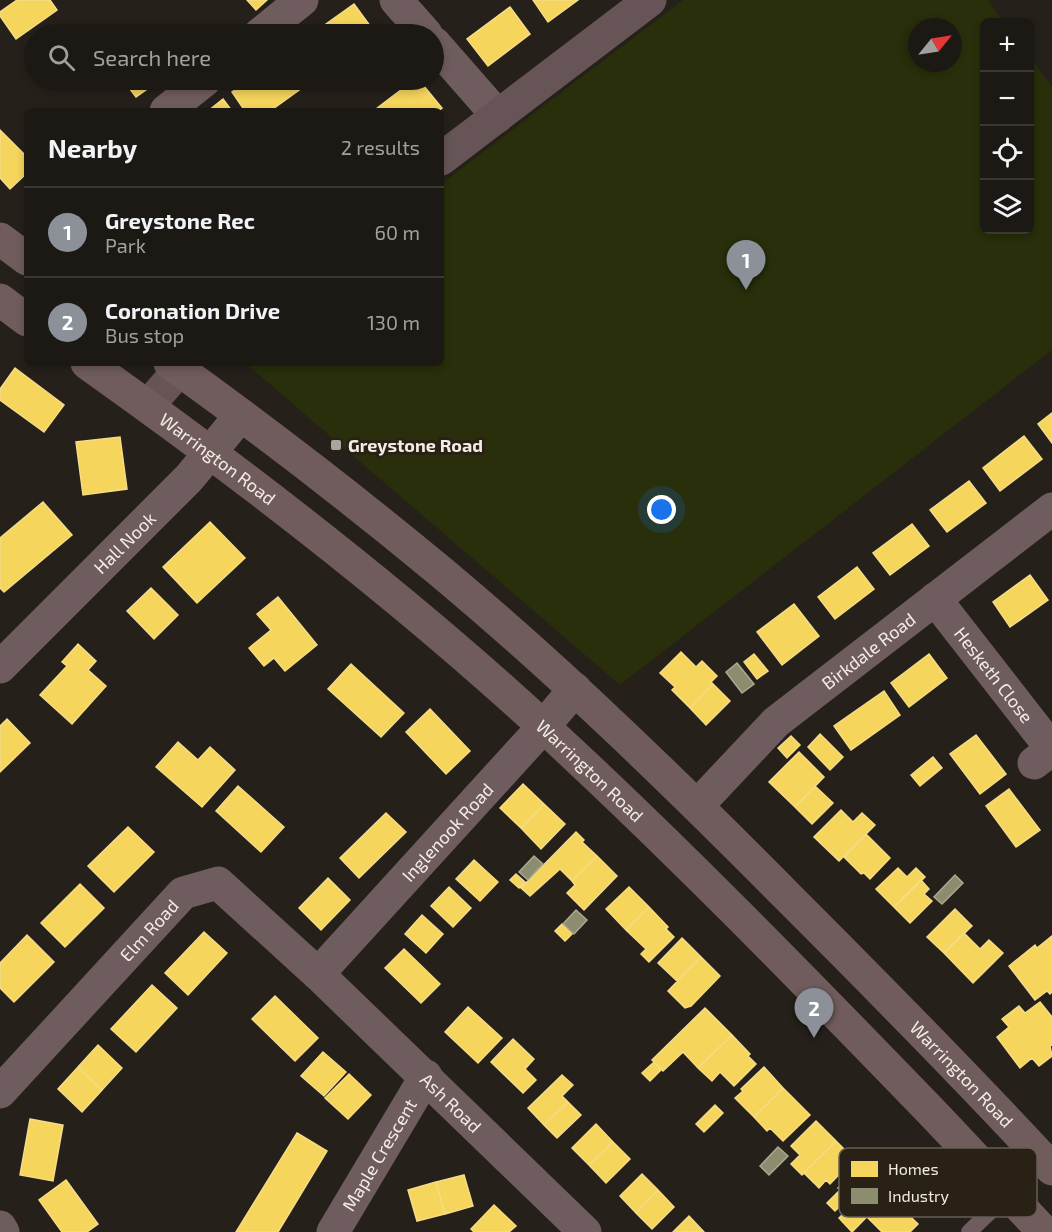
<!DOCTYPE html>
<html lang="en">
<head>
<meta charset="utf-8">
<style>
	:root { --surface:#1c1814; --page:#292522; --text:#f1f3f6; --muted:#a0a0a0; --line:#3a3734; --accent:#8c9099 }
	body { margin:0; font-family:"Exo 2",sans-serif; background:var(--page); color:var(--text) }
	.controls { position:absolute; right:18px; top:18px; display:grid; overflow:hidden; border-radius:9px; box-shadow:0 3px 9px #0003 }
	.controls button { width:54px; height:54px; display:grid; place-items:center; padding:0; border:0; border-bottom:2px solid var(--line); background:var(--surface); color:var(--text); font:30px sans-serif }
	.compass { position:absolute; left:908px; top:18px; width:54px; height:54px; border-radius:50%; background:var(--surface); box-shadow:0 3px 9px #0003; rotate:60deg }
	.you { position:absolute; left:662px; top:510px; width:21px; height:21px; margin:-15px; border:4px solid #fff; border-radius:50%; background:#1a73e8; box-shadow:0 0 0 9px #1a73e833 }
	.badge { display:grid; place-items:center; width:39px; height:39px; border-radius:50%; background:var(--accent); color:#fff; font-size:20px; font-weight:700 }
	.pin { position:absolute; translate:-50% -50px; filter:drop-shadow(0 2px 3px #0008) }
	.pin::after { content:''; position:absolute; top:32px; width:21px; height:18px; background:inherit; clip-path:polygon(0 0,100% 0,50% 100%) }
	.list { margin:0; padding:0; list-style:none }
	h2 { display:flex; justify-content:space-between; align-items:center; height:78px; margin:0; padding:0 24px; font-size:26px }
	h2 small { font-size:20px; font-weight:400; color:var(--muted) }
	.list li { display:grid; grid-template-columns:39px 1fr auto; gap:18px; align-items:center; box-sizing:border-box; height:90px; padding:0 24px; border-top:2px solid var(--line) }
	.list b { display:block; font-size:22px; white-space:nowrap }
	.list p { margin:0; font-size:20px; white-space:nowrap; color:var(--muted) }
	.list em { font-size:20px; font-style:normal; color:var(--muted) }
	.icon { flex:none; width:33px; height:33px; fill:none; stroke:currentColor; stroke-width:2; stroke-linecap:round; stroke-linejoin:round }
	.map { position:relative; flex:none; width:1052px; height:1232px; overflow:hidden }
	.search { position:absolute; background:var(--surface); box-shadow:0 3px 9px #0003; left:24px; top:24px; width:420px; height:66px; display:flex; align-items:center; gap:15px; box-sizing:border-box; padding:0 21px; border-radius:33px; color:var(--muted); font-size:22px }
	.panel { position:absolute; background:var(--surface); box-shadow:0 3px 9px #0003; left:24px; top:108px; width:420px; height:258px; border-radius:9px }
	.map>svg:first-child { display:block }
	.green { fill:#282f0a; fill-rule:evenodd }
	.homes { fill:#f6d55c; stroke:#f5dc85; stroke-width:1.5 }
	.industry { fill:#8c8c6e; stroke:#aba992; stroke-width:1.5 }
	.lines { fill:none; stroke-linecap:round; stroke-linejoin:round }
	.lane { stroke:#6f5c5e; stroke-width:16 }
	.street { stroke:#6f5c5e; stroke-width:33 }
	.secondary { stroke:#665456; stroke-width:33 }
	.primary { stroke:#705c5c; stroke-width:33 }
	.poi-dot { fill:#aaa59e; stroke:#292116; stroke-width:2 }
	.labels { text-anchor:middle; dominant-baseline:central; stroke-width:6; stroke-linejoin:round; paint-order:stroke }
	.poi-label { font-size:18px; font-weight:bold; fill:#f2ece5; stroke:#292116; text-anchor:start }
	.street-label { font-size:18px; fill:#f2ece5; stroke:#292116 }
	.key { fill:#292116; stroke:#655e54; stroke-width:1.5 }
	.key-label { font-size:16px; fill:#f2ece5 }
</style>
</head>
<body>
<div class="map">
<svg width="1052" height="1232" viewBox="0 0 1052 1232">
	<rect width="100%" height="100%" fill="#25201a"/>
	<!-- green -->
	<path class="green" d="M683 0H988L1004 22H984V230H1030V57L1052 87V350L620 685 245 363H441V184ZM917 27H953V63H917Z"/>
	<!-- homes -->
	<path class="homes" d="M17 0H50L57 10 16 39 0 16V12Z
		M247 0H267L256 10Z
		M533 0H578L548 22Z
		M354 4 376 34H312Z
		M510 7 530 34 488 66 467 39Z
		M123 80H160L136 97Z
		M250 80H302L306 85 270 111H245L232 92Z
		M414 80H419L442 108 438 111H377L376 109Z
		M223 99 232 111H208Z
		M0 130 27 157V173L10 189 0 178Z
		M15 368 64 405 44 432 0 400V389Z
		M1052 413V443L1038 424Z
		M1024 436 1042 459 1000 491 983 468Z
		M120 437 127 489 83 495 76 442Z
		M969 481 986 503 947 532 930 510Z
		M43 502 72 535 4 592 0 588V538Z
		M210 522 245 558 197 603 163 567Z
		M912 524 929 546 890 575 873 553Z
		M857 567 874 589 835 619 818 597Z
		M1030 575 1048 600 1010 627 993 602Z
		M151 588 178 615 154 639 127 611Z
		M278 597 317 645 285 671 274 658 264 666 249 648 271 630 257 614Z
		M794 604 819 636 782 665 757 632Z
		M78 644 96 661 88 670 106 686 72 724 40 695 67 666 62 662Z
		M681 652 696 667 702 661 717 676 711 682 713 684 690 708 672 690 675 687 660 673Z
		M754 654 768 671 757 679 744 662Z
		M929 654 947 678 909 707 891 683Z
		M351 664 404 713 381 737 328 689Z
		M713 684 730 701 706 725 690 708Z
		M884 691 900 715 851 750 834 726Z
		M430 709 470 751 446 774 406 732Z
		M7 719 30 743 0 772V726Z
		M820 734 843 757 830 770 808 747Z
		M976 735 1006 774 980 794 950 754Z
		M791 736 800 745 787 758 778 748Z
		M178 742 198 760 210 747 235 770 202 807 156 767Z
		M799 752 824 777 795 807 769 782Z
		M933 757 942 768 920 786 911 775Z
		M523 784 544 804 521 828 500 808Z
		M238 786 284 827 261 852 216 811Z
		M815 786 833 803 812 824 795 807Z
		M1009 789 1040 830 1016 847 986 806Z
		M544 804 565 824 541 849 521 828Z
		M841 810 853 822 862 813 875 825 839 861 814 837Z
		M386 813 406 832 359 878 340 858Z
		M128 827 154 852 114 892 88 866Z
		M576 832 584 840 582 842 597 856 572 881 560 869 530 896 521 888Z
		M866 834 890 858 870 879 864 873 861 874 844 857Z
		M597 856 617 876 584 910 567 893 575 885 572 881Z
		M474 860 498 882 480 901 456 879Z
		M898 868 907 877 916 868 925 877 894 907 876 889Z
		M516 874 525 882 519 888 510 880Z
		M328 878 350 900 321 930 299 908Z
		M921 880 929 889 924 894 932 901 910 923 894 907Z
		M80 884 104 908 65 947 41 923Z
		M449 887 471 908 453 927 431 906Z
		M629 887 649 907 626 930 606 909Z
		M649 907 668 927 666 929 674 937 649 962 641 954 646 949 626 930Z
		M955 909 972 926 944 953 927 937Z
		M422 915 443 934 426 953 405 934Z
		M562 924 572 934 565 941 555 931Z
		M204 932 227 953 188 995 165 973Z
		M964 933 980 949 989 940 1003 953 973 983 944 953Z
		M27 935 54 962 14 1002 0 988V963Z
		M1052 936V992L1050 994 1047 991 1035 1000 1009 966 1035 945 1037 948Z
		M682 938 701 957 677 981 658 963Z
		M404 949 440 984 421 1003 385 968Z
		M701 957 720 976 691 1006 685 1008 668 991Z
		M152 985 177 1008 136 1052 111 1029Z
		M275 996 318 1038 295 1061 252 1019Z
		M1040 1002 1052 1017V1045L1050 1046 1052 1056 1039 1066 1032 1058 1020 1068 997 1037 1009 1027 1002 1019 1019 1006 1025 1013Z
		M468 1007 502 1038 478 1063 445 1032Z
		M705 1008 732 1035 698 1068 683 1052 663 1071 652 1060Z
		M732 1035 750 1054 748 1056 756 1064 734 1086 720 1072 712 1081 698 1068Z
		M513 1039 534 1059 525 1069 536 1080 523 1093 491 1062Z
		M98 1045 122 1068 102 1090 78 1067Z
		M323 1052 346 1072 324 1096 301 1076Z
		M654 1062 661 1070 650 1081 642 1073Z
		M78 1067 102 1090 82 1112 58 1089Z
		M764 1067 783 1088 754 1117 735 1098 743 1091 741 1089Z
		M349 1074 371 1095 348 1119 325 1098Z
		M562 1075 573 1085 562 1096 568 1102 544 1125 528 1108Z
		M783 1088 810 1115 783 1141 770 1128 767 1131 754 1117Z
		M568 1102 581 1115 557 1138 544 1125Z
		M715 1105 723 1113 704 1132 696 1124Z
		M30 1119 63 1125 53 1181 20 1175Z
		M816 1121 836 1141 802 1175 791 1164 800 1155 791 1146Z
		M596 1124 613 1142 589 1165 572 1148Z
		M297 1133 327 1151 278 1232H236Z
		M836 1141 854 1159 830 1184 826 1180 819 1188 804 1173Z
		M613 1142 630 1159 606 1183 589 1165Z
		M860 1166 888 1195 852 1232 839 1218 850 1207 845 1201 835 1211 827 1203 840 1190 838 1188Z
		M642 1174 658 1190 636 1213 620 1196Z
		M464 1175 473 1206 445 1214 436 1182Z
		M66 1180 98 1224 87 1232H62L39 1200Z
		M436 1182 445 1214 417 1221 408 1190Z
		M658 1190 674 1207 652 1229 636 1213Z
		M888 1195 918 1224 910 1232H882L867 1217Z
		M494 1205 516 1226 509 1232H474L471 1229Z
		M689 1216 704 1232H673Z"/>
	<!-- industry -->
	<path class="industry" d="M737 663 754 684 742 693 726 672Z
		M534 856 543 864 528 880 519 872Z
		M955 875 963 883 942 904 934 897Z
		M576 910 587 920 574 934 563 924Z
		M778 1147 788 1156 769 1175 760 1166Z"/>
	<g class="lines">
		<!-- lane -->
		<path class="lane" d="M969 1232 1044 1160"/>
		<!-- street -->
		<g class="street">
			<path d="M396 0 426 34"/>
			<path d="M260 34 302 0"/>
			<path d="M434 43 498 116"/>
			<path d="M166 111 205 80"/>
			<path id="s1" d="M935 599 1052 749 1034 763"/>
			<path id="s2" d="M0 667 189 478 241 415"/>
			<path id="s3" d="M697 806 776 722 1052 509"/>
			<path id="s4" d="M318 974 543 727 575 689"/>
			<path id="s5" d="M0 1092 183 893 218 883 318 974 585 1232"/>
			<path d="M0 1227 3 1232"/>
			<path id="s6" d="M333 1232 426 1076"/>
		</g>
		<!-- secondary -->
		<path class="secondary" d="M441 159 650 0
			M148 406 185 363"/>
		<!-- primary -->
		<g class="primary">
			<path d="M0 239 27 259"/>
			<path d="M0 300 27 320"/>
			<path id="s7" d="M87 363C246 476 401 595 545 728 674 847 797 973 919 1099 962 1143 1002 1188 1044 1232"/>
			<path id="s8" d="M170 363C263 430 353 499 441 572 563 674 676 784 788 897 877 986 966 1076 1052 1169"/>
		</g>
	</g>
	<!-- markers -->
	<rect class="poi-dot" x="330" y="439" width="12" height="12" rx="3"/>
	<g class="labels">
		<!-- poi labels -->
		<g class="poi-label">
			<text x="348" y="445">Greystone Road</text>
		</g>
		<!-- street labels -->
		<g class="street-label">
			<text stroke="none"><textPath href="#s7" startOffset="162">Warrington Road</textPath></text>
			<text stroke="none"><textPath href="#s2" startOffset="176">Hall Nook</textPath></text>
			<text stroke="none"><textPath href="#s3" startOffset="232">Birkdale Road</textPath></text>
			<text stroke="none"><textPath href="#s1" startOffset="96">Hesketh Close</textPath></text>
			<text stroke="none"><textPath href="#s7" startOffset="648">Warrington Road</textPath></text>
			<text stroke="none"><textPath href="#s4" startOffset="192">Inglenook Road</textPath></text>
			<text stroke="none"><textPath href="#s5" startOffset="220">Elm Road</textPath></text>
			<text stroke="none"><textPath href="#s8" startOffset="1066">Warrington Road</textPath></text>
			<text stroke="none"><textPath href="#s5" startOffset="627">Ash Road</textPath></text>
			<text stroke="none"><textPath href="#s6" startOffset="90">Maple Crescent</textPath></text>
		</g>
	</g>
	<!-- legend -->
	<rect x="839" y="1148" width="198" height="69" rx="9" class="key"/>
	<rect x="851" y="1161" width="27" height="16" fill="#f6d55c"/>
	<rect x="851" y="1188" width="27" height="16" fill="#8c8c6e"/>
	<g class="key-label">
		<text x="888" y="1175">Homes</text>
		<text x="888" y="1202">Industry</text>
	</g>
</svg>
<div class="controls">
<button>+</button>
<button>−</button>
<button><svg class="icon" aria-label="locate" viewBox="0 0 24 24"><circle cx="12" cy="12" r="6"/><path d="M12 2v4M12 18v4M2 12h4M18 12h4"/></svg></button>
<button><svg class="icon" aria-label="layers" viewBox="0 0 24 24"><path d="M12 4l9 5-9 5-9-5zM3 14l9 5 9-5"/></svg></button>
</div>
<svg class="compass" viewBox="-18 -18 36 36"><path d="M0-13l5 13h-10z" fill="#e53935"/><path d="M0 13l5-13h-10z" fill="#a0a0a0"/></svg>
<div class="you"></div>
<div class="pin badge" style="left:746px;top:290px">1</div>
<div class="pin badge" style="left:814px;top:1038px">2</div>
<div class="search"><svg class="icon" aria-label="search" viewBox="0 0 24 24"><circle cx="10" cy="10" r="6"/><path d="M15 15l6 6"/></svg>Search here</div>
<section class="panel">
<h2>Nearby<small>2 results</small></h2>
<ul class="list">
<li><span class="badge">1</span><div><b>Greystone Rec</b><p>Park</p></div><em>60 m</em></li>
<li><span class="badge">2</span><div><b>Coronation Drive</b><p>Bus stop</p></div><em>130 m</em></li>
</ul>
</section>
</div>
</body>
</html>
